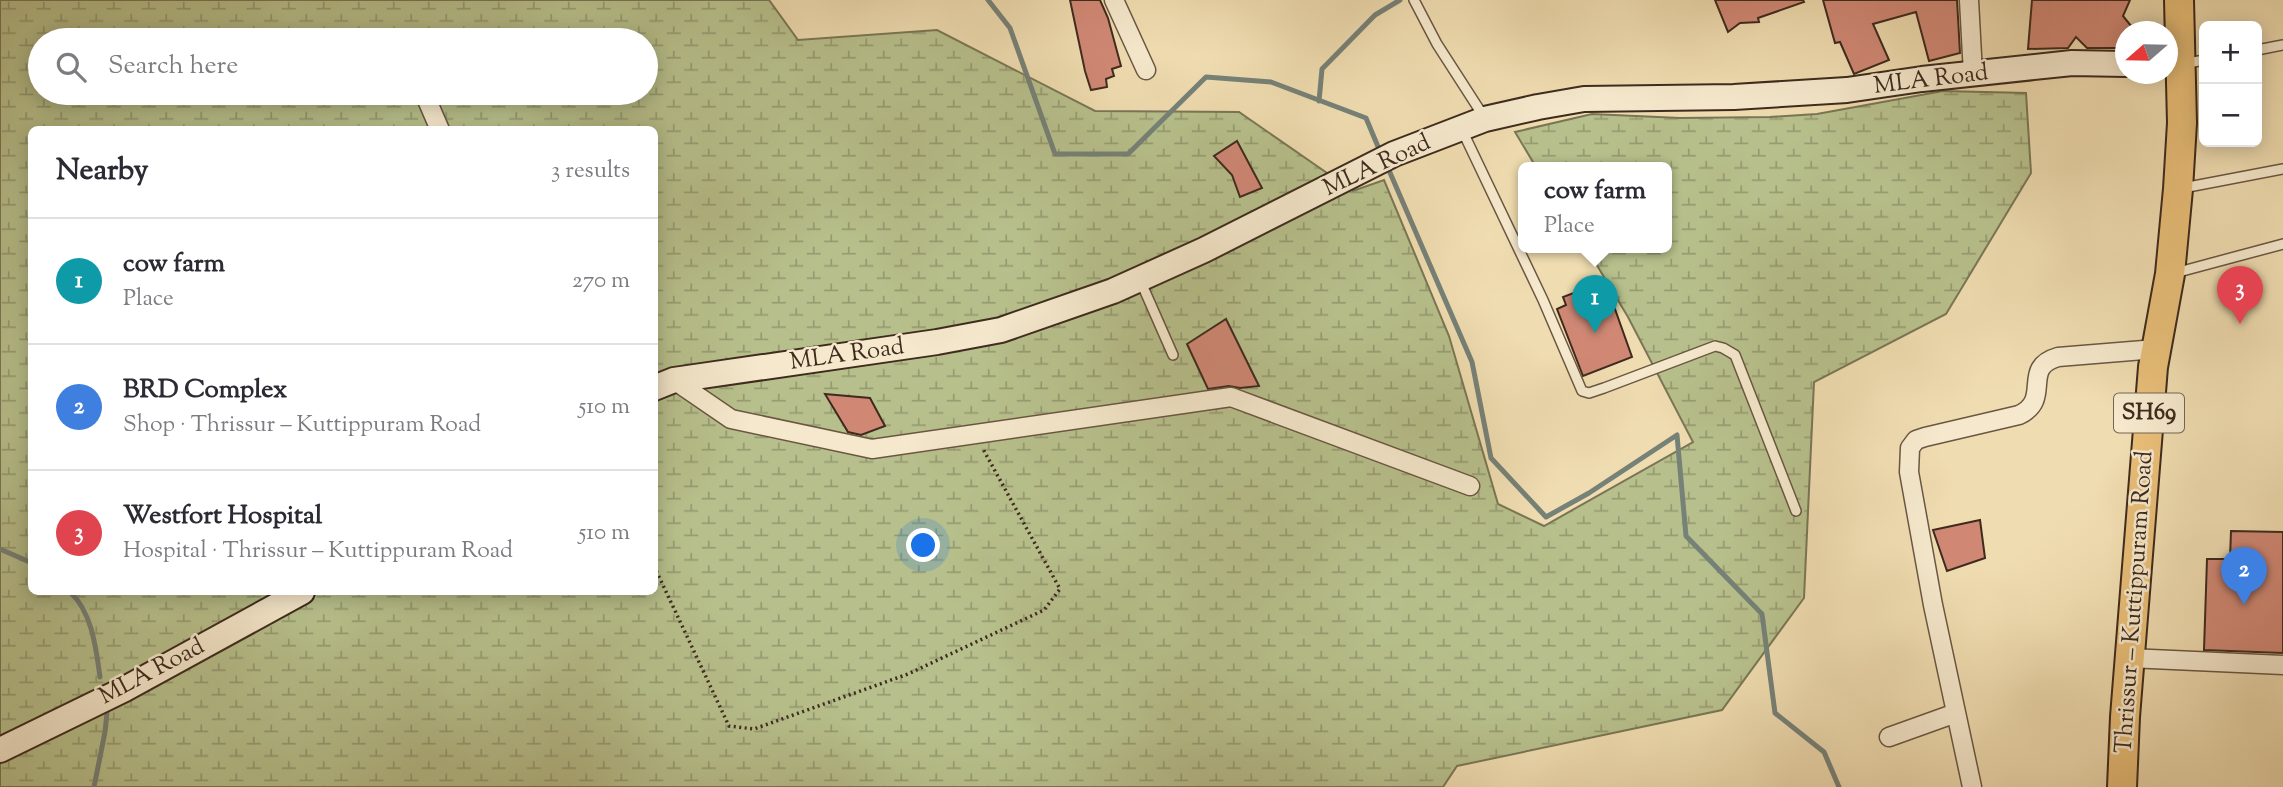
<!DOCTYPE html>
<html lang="en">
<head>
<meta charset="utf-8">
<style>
	:root { --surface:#fff; --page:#f7f7f7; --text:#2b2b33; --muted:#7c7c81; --line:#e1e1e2; --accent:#8f2418 }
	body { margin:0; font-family:"Sorts Mill Goudy",serif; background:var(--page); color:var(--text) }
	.controls { position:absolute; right:21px; top:21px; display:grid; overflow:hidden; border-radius:10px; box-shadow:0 4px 18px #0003 }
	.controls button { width:63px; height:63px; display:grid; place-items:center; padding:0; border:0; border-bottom:2px solid var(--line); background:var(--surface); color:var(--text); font:35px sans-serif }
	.compass { position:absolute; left:2115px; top:21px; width:63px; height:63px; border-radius:50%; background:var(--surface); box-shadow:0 4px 18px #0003; rotate:250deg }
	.you { position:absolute; left:924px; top:546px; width:24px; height:24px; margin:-18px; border:5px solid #fff; border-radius:50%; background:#1a73e8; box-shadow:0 0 0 10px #1a73e833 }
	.badge { display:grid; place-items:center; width:46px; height:46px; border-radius:50%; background:var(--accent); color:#fff; font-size:23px; font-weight:700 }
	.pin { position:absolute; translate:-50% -58px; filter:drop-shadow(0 2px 4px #0008) }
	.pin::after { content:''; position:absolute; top:37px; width:24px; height:21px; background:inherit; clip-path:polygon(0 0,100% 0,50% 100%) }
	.popup { position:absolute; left:1518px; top:162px; width:154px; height:91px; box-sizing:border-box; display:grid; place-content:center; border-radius:10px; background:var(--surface); filter:drop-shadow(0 2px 5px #0005); font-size:23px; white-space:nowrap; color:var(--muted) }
	.popup b { font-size:26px; color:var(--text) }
	.popup::after { content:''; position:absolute; left:50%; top:100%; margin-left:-14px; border:14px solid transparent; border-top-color:var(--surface) }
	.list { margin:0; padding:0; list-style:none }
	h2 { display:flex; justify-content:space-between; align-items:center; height:91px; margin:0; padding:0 28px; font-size:30px }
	h2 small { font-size:23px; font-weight:400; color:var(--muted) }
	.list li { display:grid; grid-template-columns:46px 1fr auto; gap:21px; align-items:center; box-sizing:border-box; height:126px; padding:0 28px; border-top:2px solid var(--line) }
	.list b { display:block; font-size:26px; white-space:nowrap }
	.list p { margin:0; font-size:23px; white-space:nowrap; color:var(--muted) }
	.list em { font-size:23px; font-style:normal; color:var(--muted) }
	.icon { flex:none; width:38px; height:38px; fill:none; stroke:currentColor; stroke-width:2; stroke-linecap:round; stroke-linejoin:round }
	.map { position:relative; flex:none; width:2283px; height:787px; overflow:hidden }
	.search { position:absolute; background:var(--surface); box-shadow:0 4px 18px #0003; left:28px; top:28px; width:630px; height:77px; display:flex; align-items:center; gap:18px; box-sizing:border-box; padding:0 24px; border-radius:38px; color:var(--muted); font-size:26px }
	.panel { position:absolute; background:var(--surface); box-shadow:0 4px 18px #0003; left:28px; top:126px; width:630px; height:469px; border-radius:10px }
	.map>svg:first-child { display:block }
	.wetland { fill:url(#wetland-marsh); stroke:#7a7655; stroke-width:2; fill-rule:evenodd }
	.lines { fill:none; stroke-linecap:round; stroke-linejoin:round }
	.stream { stroke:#768177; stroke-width:5 }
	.building { fill:#d08875; stroke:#3e2b1e; stroke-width:2 }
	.lane-casing { stroke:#6a5742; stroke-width:12 }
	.street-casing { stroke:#6a5742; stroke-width:21 }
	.secondary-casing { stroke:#3e2b1e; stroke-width:28 }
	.primary-casing { stroke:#3e2b1e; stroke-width:32 }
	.path { stroke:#3e2b1e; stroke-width:3.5; stroke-dasharray:2 3.5; stroke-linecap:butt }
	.lane { stroke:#f5e8cc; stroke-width:9 }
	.street { stroke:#f5e8cc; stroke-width:18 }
	.secondary { stroke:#f5e8cc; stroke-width:24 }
	.primary { stroke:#e8be78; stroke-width:28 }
	.labels { text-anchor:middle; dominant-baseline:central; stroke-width:5; stroke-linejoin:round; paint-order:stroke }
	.shield { fill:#f5e8cc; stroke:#756452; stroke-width:2 }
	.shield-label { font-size:23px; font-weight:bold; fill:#3e2b1e }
	.street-label { font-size:24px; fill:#3e2b1e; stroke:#f5e8cc }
</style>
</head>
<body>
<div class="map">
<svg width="2283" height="787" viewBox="0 0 2283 787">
	<defs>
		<pattern id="wetland-marsh" width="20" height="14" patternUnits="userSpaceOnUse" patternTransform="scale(1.75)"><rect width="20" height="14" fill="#b7c08c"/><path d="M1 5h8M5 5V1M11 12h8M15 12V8" fill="none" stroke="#969c72"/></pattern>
	</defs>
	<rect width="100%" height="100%" fill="#efdcb0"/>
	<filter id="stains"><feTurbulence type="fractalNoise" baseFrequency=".00286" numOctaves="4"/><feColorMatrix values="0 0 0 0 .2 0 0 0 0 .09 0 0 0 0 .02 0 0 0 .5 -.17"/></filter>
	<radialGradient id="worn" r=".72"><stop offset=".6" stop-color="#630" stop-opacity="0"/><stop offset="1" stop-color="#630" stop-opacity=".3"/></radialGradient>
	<!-- wetland -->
	<path class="wetland" d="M0 0H769L798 40 937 30 1095 111 1239 112 1353 191 1384 180 1449 336 1498 504 1544 526 1693 442 1628 317 1586 247H1667V167H1536L1515 132 1592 114 1680 118 1770 117 1817 114 1943 91 2026 93 2031 173 1946 314 1814 382 1804 598 1722 710 1457 766 1443 787H0ZM40 40H646V93H40ZM32 130H654V592H32Z"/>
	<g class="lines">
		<!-- stream -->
		<path class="stream" d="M988 0 1010 28 1055 154H1128L1206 77 1271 82 1366 118 1379 149
			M1319 101 1322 69 1375 15 1400 0
			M1388 168 1472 362 1491 458 1546 517 1589 493 1677 435 1686 536 1762 614 1775 713 1824 752 1839 787
			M0 549 32 563
			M70 592C92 612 96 648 100 677
			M94 787 105 732 107 713"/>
	</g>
	<!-- building -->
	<path class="building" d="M1070 0H1100L1108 18 1121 66 1112 69 1114 76 1106 79 1107 87 1091 90 1085 71Z
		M1715 0H1803L1804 2 1758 18 1759 22 1740 23 1728 32Z
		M1823 0H1957L1960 53 1929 61 1916 12 1873 24 1889 60 1854 74 1840 42 1835 43Z
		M2032 0H2130L2123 16 2136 32H2125V48H2087L2076 37 2068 48 2028 49Z
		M1237 141 1262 188 1240 197 1232 175 1214 156Z
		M1605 281 1632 357 1583 376 1557 309 1566 305 1563 297Z
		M1226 319 1259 386 1240 388 1229 386 1208 389 1187 344Z
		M825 394 870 398 885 426 861 435 848 432Z
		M1980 520 1985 558 1947 571 1933 530Z
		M2231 531 2283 532V653L2204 650 2207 559H2230Z"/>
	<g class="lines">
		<!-- lane casing -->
		<g class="lane-casing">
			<path id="lane" d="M1414 0 1437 44 1484 117
				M2257 50 2283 45
				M2183 64 2204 60
				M1462 130 1543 300 1582 391 1589 393 1604 388 1715 346 1723 348 1735 355 1796 511
				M2183 188 2283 169
				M2175 273 2283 244
				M1140 280 1173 355"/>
		</g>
		<!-- street casing -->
		<g class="street-casing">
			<path id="street" d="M1114 0 1146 70
				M1969 0 1973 74
				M424 93 440 130
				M674 380 731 419 872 449 1231 397 1470 486
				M2129 658 2283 665
				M1889 737 1956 713
				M1972 787 1933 605 1909 472 1910 448 1916 440 1925 437 2019 415C2053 399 2020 368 2058 357L2156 349"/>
		</g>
		<!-- secondary casing -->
		<g class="secondary-casing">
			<path id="secondary" d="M654 388 674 380 937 342 1001 330 1113 291 1204 250 1394 154 1485 119 1538 107 1584 99 1734 97 1847 90 1922 79 2072 63 2126 64
				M0 750 123 690 302 592"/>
		</g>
		<!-- primary casing -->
		<g class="primary-casing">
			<path id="primary" d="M2122 787 2125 717 2153 367 2170 274 2178 189 2182 123 2179 0"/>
		</g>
		<!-- path -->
		<path class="path" d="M654 566 729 726 754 729 908 674 1044 610 1060 589 983 449"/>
		<!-- lane -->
		<use href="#lane" class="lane"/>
		<!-- street -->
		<use href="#street" class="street"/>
		<!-- secondary -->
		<use href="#secondary" class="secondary"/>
		<!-- primary -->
		<use href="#primary" class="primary"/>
	</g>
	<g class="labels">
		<!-- shield labels -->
		<rect class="shield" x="2114" y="393.5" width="70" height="39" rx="5"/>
		<g class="shield-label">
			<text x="2149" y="413">SH69</text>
		</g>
		<!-- street labels -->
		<g class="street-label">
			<text transform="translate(1931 80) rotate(-7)">MLA Road</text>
			<text transform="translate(1377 166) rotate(-25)">MLA Road</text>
			<text transform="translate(847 355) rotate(-8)">MLA Road</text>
			<text transform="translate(2135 602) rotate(-86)">Thrissur – Kuttippuram Road</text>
			<text transform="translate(152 672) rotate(-28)">MLA Road</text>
		</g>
	</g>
	<rect width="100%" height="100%" filter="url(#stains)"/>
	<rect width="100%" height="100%" fill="url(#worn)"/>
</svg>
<div class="controls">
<button>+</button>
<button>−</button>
</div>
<svg class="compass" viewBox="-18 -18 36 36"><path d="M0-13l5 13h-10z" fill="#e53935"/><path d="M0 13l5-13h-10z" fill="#7c7c81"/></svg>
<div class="you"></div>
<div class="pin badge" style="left:1595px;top:333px;background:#0f9aa8">1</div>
<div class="popup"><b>cow farm</b>Place</div>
<div class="pin badge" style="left:2244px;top:605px;background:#3f7fe0">2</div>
<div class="pin badge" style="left:2240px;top:324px;background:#e0444e">3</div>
<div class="search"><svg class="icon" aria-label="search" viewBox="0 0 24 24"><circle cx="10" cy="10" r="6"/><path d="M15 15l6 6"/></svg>Search here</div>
<section class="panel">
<h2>Nearby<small>3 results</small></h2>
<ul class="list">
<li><span class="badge" style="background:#0f9aa8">1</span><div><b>cow farm</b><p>Place</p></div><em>270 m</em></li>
<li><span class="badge" style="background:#3f7fe0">2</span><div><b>BRD Complex</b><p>Shop · Thrissur – Kuttippuram Road</p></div><em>510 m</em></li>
<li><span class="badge" style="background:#e0444e">3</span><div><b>Westfort Hospital</b><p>Hospital · Thrissur – Kuttippuram Road</p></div><em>510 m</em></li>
</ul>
</section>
</div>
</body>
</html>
